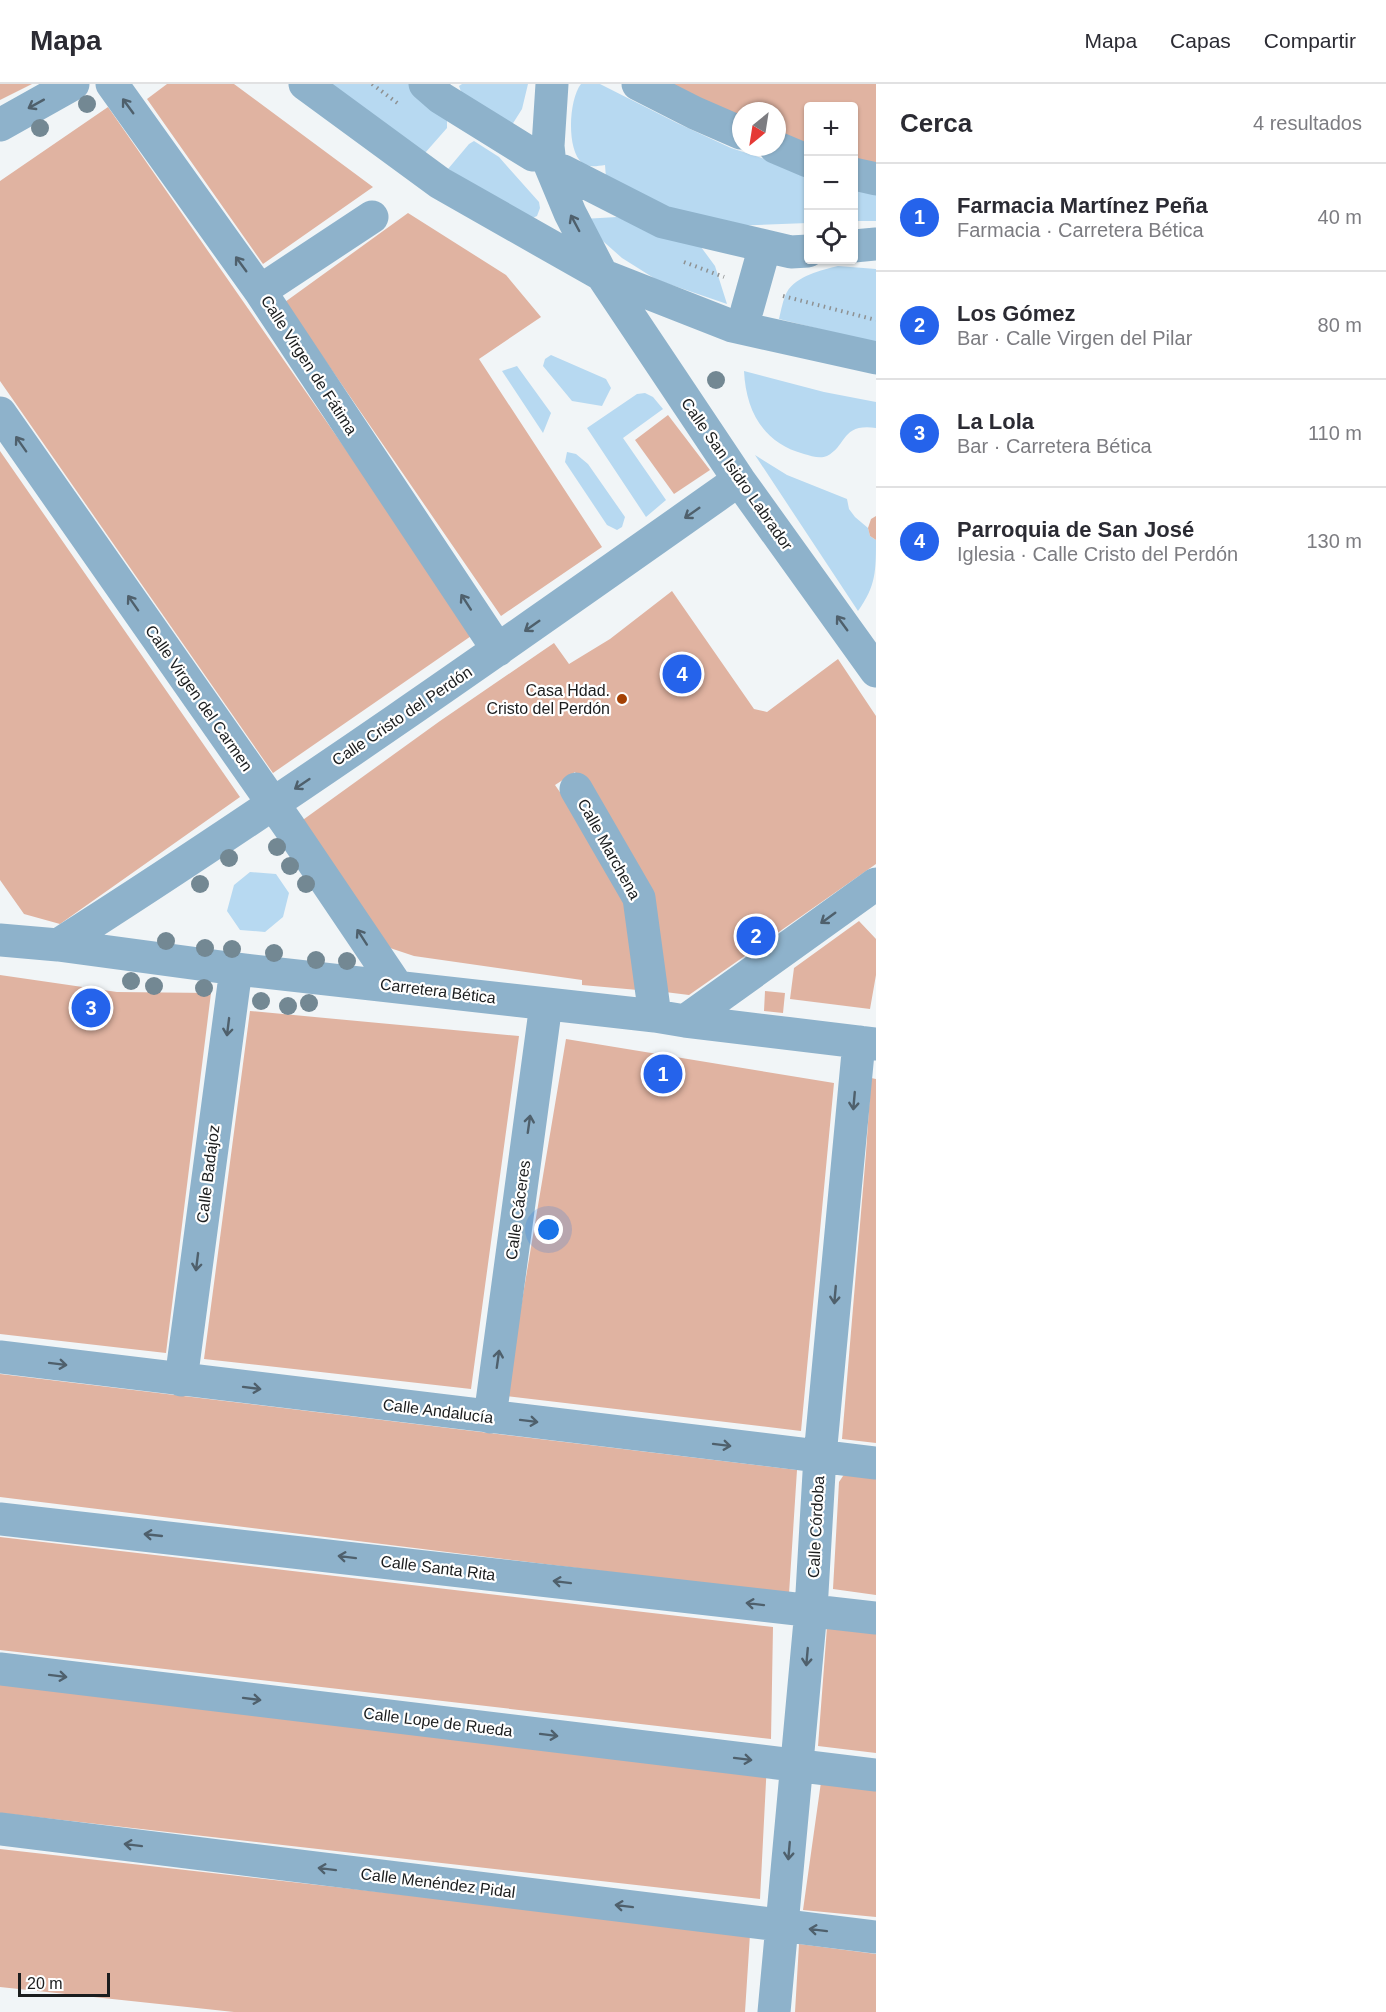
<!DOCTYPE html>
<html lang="es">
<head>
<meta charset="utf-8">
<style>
	:root { --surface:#fff; --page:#f7f7f7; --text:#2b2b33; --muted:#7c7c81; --line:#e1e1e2; --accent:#2563eb }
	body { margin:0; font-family:Helvetica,sans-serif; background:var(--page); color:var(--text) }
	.controls { position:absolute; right:18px; top:18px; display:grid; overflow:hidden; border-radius:6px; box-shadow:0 2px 4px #0004 }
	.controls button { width:54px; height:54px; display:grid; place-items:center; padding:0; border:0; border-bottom:2px solid var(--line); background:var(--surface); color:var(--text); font:30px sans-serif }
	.compass { position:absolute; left:732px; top:18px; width:54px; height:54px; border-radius:50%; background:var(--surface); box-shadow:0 2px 4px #0004; rotate:210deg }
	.scale { position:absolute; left:18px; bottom:15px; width:92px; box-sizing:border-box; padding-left:6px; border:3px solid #1b1d1e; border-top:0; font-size:16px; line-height:21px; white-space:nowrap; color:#1b1d1e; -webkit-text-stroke:4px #fff; paint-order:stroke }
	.you { position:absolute; left:549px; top:1146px; width:21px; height:21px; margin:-15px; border:4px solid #fff; border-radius:50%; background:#1a73e8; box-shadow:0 0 0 9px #1a73e833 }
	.badge { display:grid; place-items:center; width:39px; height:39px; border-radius:50%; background:var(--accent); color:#fff; font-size:20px; font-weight:700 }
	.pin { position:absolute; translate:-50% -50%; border:3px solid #fff; box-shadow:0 2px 6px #0006 }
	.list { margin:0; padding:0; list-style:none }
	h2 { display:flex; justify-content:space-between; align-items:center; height:78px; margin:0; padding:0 24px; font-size:26px }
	h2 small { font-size:20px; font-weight:400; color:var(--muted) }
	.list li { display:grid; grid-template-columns:39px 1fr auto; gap:18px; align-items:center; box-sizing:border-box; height:108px; padding:0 24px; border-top:2px solid var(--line) }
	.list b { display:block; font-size:22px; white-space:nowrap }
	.list p { margin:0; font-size:20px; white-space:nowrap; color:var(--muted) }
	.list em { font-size:20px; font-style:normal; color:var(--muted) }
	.icon { flex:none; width:33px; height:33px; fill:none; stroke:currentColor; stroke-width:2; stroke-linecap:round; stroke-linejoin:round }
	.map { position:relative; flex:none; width:876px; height:1928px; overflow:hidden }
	header { display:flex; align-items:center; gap:36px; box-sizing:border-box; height:84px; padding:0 30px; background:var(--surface); border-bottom:2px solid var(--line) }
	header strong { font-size:28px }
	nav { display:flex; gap:33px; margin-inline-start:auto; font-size:21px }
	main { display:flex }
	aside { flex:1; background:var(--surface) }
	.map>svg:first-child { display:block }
	.green { fill:#b7d9f1 }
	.building { fill:#e0b3a1 }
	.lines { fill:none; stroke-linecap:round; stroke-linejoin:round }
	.path { stroke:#8e9192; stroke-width:4; stroke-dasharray:1.5 4.5; stroke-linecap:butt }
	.minor { stroke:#8eb2cb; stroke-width:33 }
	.tree { fill:#738893 }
	.oneway { stroke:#4f606c }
	.poi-dot { fill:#a44104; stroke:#fff; stroke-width:2 }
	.labels { text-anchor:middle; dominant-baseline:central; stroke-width:4.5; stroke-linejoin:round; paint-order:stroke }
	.street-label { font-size:16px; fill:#1b1d1e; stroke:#fff }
	.poi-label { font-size:16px; fill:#1b1d1e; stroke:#fff; text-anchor:end }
</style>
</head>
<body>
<header>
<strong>Mapa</strong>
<nav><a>Mapa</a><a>Capas</a><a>Compartir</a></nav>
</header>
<main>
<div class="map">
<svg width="876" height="1928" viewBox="0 0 876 1928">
	<rect width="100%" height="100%" fill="#f1f5f7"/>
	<!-- green -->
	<path class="green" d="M331 0H409L447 34V44L425 69Z
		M462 0H528L522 25 510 44 463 13 459 2Z
		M581 0H600L677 39 731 64 808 89V139L731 142 684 133 606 94 605 81C597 82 589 84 582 79 566 65 569 15 581 0Z
		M474 57 499 73 539 118 540 124 537 132 530 135 448 85 469 60Z
		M854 103 876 109V137H854Z
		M617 133 701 163 715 182 727 220 657 196 622 174 587 143 583 135Z
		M838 182 876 185V259L779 235C781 227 783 215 787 208 796 192 822 186 838 182Z
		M551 271 606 295 611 304 602 322 572 317 543 282 545 275Z
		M517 282 551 329 543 349 502 287Z
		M744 287 824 308 876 318V344C841 339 847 362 827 372 820 375 811 372 804 370 763 359 746 327 744 287Z
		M645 309 653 313 663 325 623 354 666 416 646 433 587 344 637 310Z
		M567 368 576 370 588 380 625 433 622 443 617 446 607 441 565 378Z
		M755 371 787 391 847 415 849 425 855 433 868 444 870 452 876 456C876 487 876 502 858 527Z
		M250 788 276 790 289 809 283 833 265 848 240 846 227 827 234 801Z"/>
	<!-- building -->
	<path class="building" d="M0 0H32L0 16Z
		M167 0H234L373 103 263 180 147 15Z
		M662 0H876V82L854 78V22H808V66L777 54V27H741V41Z
		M108 23 474 550 273 689 0 297V97Z
		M408 129 506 191 541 233 479 275 602 463 501 532 285 218Z
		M668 331 710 386 674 410 635 356Z
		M0 367 240 713 60 840 24 830 0 796Z
		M876 432V456L870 452 868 444 871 435Z
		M672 507 754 625 767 628 838 575 876 632V780L689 911 665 908 651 815 575 688 555 701 627 805 638 906 582 901V896L414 872 390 864 300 738 440 637 554 559 569 580 610 555Z
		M859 837 876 855V891L870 925 790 915 794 884Z
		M0 891 117 908 211 909 166 1269 0 1250Z
		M765 907 785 909 783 929 764 927Z
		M250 927 519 952 471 1305 204 1275Z
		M566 955 834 999 801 1347 506 1312Z
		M871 994 876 995V1359L842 1355 866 1069Z
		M0 1290 797 1386 789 1510 0 1413Z
		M845 1389 876 1393V1511L833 1505 839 1398Z
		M0 1453 773 1543 771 1655 0 1566Z
		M827 1543 876 1549V1669L818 1662Z
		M0 1598 767 1678 760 1815 0 1729Z
		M821 1698 876 1705V1833L803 1826Z
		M0 1765 750 1850 745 1928H234L0 1903Z
		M799 1860 876 1870V1928H795Z"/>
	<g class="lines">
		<!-- path -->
		<path class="path" d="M372 0 400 21
			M684 178 724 193
			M783 212 876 236"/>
		<!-- minor -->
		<path class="minor" d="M112 0 260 207 498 566
			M305 0 440 99 602 191 732 242 876 274
			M425 0 441 14 533 71
			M552 0 548 62 550 81 570 129 602 191 739 396 876 587
			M638 0 695 29 741 49
			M0 41 73 0
			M775 63 808 77
			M563 87 663 138 791 168 808 167
			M854 90 876 95
			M854 162 876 160
			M260 207 372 133
			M747 226 765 162
			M0 329 288 741 396 901
			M576 705 639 814 655 932
			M0 856 58 861 236 885 655 932 685 937 876 960
			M58 861C290 713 515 554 739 396
			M685 937 876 800
			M0 1273 876 1379
			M181 1296 236 885
			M490 1333 546 920
			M0 1435 876 1534
			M0 1585 876 1691
			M0 1745 876 1853
			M774 1928 811 1526 820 1372 859 958"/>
	</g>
	<!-- trees -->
	<g class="tree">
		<circle cx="87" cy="20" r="9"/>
		<circle cx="40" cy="44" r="9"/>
		<circle cx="716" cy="296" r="9"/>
		<circle cx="277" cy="763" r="9"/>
		<circle cx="229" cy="774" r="9"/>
		<circle cx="290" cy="782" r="9"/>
		<circle cx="200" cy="800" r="9"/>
		<circle cx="306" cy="800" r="9"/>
		<circle cx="166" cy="857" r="9"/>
		<circle cx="205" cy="864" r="9"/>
		<circle cx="232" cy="865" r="9"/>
		<circle cx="274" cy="869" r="9"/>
		<circle cx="316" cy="876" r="9"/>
		<circle cx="347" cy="877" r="9"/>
		<circle cx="131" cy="897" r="9"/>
		<circle cx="154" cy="902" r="9"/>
		<circle cx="204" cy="904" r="9"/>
		<circle cx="261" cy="917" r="9"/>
		<circle cx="309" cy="919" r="9"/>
		<circle cx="288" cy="922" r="9"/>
	</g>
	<!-- one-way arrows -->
	<defs><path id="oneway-shaft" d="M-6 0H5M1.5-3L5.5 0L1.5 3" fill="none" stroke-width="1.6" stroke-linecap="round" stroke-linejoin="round" transform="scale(1.5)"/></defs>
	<g class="oneway">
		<use href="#oneway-shaft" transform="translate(36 20) rotate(151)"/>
		<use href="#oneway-shaft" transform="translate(128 22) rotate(-126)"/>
		<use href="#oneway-shaft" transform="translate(575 139) rotate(-118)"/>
		<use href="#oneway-shaft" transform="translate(241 180) rotate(-126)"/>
		<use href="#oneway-shaft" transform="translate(21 360) rotate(-125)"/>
		<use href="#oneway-shaft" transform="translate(692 429) rotate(145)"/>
		<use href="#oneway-shaft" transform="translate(466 518) rotate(-123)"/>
		<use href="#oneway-shaft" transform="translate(133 519) rotate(-125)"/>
		<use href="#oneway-shaft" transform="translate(842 539) rotate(-126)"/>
		<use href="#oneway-shaft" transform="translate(532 542) rotate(145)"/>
		<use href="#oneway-shaft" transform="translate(302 700) rotate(146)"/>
		<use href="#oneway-shaft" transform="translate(828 834) rotate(144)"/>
		<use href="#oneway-shaft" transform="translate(362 853) rotate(-123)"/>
		<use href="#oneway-shaft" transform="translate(228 943) rotate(97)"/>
		<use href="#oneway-shaft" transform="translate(854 1017) rotate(95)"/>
		<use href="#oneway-shaft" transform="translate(529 1040) rotate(-82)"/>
		<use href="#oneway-shaft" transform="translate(197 1178) rotate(97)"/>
		<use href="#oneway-shaft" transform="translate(835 1211) rotate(95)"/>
		<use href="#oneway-shaft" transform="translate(498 1275) rotate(-82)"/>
		<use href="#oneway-shaft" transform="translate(58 1280) rotate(7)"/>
		<use href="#oneway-shaft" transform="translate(252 1304) rotate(7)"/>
		<use href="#oneway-shaft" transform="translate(529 1337) rotate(7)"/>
		<use href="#oneway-shaft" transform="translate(722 1361) rotate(7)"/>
		<use href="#oneway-shaft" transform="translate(153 1451) rotate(-174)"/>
		<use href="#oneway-shaft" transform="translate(347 1473) rotate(-173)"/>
		<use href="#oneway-shaft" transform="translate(562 1498) rotate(-173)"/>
		<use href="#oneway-shaft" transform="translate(755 1520) rotate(-173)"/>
		<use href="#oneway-shaft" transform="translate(807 1573) rotate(95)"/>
		<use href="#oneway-shaft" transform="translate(58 1592) rotate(7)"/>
		<use href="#oneway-shaft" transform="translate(252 1615) rotate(7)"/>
		<use href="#oneway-shaft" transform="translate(549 1651) rotate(7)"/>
		<use href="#oneway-shaft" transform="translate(743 1675) rotate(7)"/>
		<use href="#oneway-shaft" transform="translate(133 1761) rotate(-173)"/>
		<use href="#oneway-shaft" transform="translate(789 1767) rotate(95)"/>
		<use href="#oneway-shaft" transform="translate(327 1785) rotate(-173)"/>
		<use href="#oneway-shaft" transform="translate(624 1822) rotate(-173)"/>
		<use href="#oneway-shaft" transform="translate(818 1846) rotate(-173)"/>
	</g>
	<!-- markers -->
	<circle class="poi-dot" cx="622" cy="615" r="6"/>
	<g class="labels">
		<!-- street labels -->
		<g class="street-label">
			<text transform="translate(309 281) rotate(57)">Calle Virgen de Fátima</text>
			<text transform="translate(737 390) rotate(55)">Calle San Isidro Labrador</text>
			<text transform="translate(199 614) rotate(55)">Calle Virgen del Carmen</text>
			<text transform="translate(402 632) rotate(-34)">Calle Cristo del Perdón</text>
			<text transform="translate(609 765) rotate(61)">Calle Marchena</text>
			<text transform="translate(438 907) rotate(7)">Carretera Bética</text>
			<text transform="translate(208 1090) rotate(-83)">Calle Badajoz</text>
			<text transform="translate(518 1126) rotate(-82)">Calle Cáceres</text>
			<text transform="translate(438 1327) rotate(7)">Calle Andalucía</text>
			<text transform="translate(816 1443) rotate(-87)">Calle Córdoba</text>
			<text transform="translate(438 1484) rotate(7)">Calle Santa Rita</text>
			<text transform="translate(438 1638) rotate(7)">Calle Lope de Rueda</text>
			<text transform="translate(438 1799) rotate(7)">Calle Menéndez Pidal</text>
		</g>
		<!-- poi labels -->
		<g class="poi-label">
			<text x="610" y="606">Casa Hdad.<tspan x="610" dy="18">Cristo del Perdón</tspan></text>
		</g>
	</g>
</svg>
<div class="controls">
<button>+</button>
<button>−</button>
<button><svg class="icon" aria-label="locate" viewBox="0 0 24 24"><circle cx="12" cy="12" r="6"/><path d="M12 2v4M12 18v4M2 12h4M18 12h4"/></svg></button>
</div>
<svg class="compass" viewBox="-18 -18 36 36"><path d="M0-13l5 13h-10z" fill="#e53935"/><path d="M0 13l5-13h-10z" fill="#7c7c81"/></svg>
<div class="scale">20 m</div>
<div class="you"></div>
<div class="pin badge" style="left:663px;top:990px">1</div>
<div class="pin badge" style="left:756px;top:852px">2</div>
<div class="pin badge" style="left:91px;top:924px">3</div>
<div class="pin badge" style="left:682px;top:590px">4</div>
</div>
<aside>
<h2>Cerca<small>4 resultados</small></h2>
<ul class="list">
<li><span class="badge">1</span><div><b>Farmacia Martínez Peña</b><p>Farmacia · Carretera Bética</p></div><em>40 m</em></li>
<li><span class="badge">2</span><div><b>Los Gómez</b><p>Bar · Calle Virgen del Pilar</p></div><em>80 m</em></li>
<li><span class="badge">3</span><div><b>La Lola</b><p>Bar · Carretera Bética</p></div><em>110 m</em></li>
<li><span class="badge">4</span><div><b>Parroquia de San José</b><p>Iglesia · Calle Cristo del Perdón</p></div><em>130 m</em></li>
</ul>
</aside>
</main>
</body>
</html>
